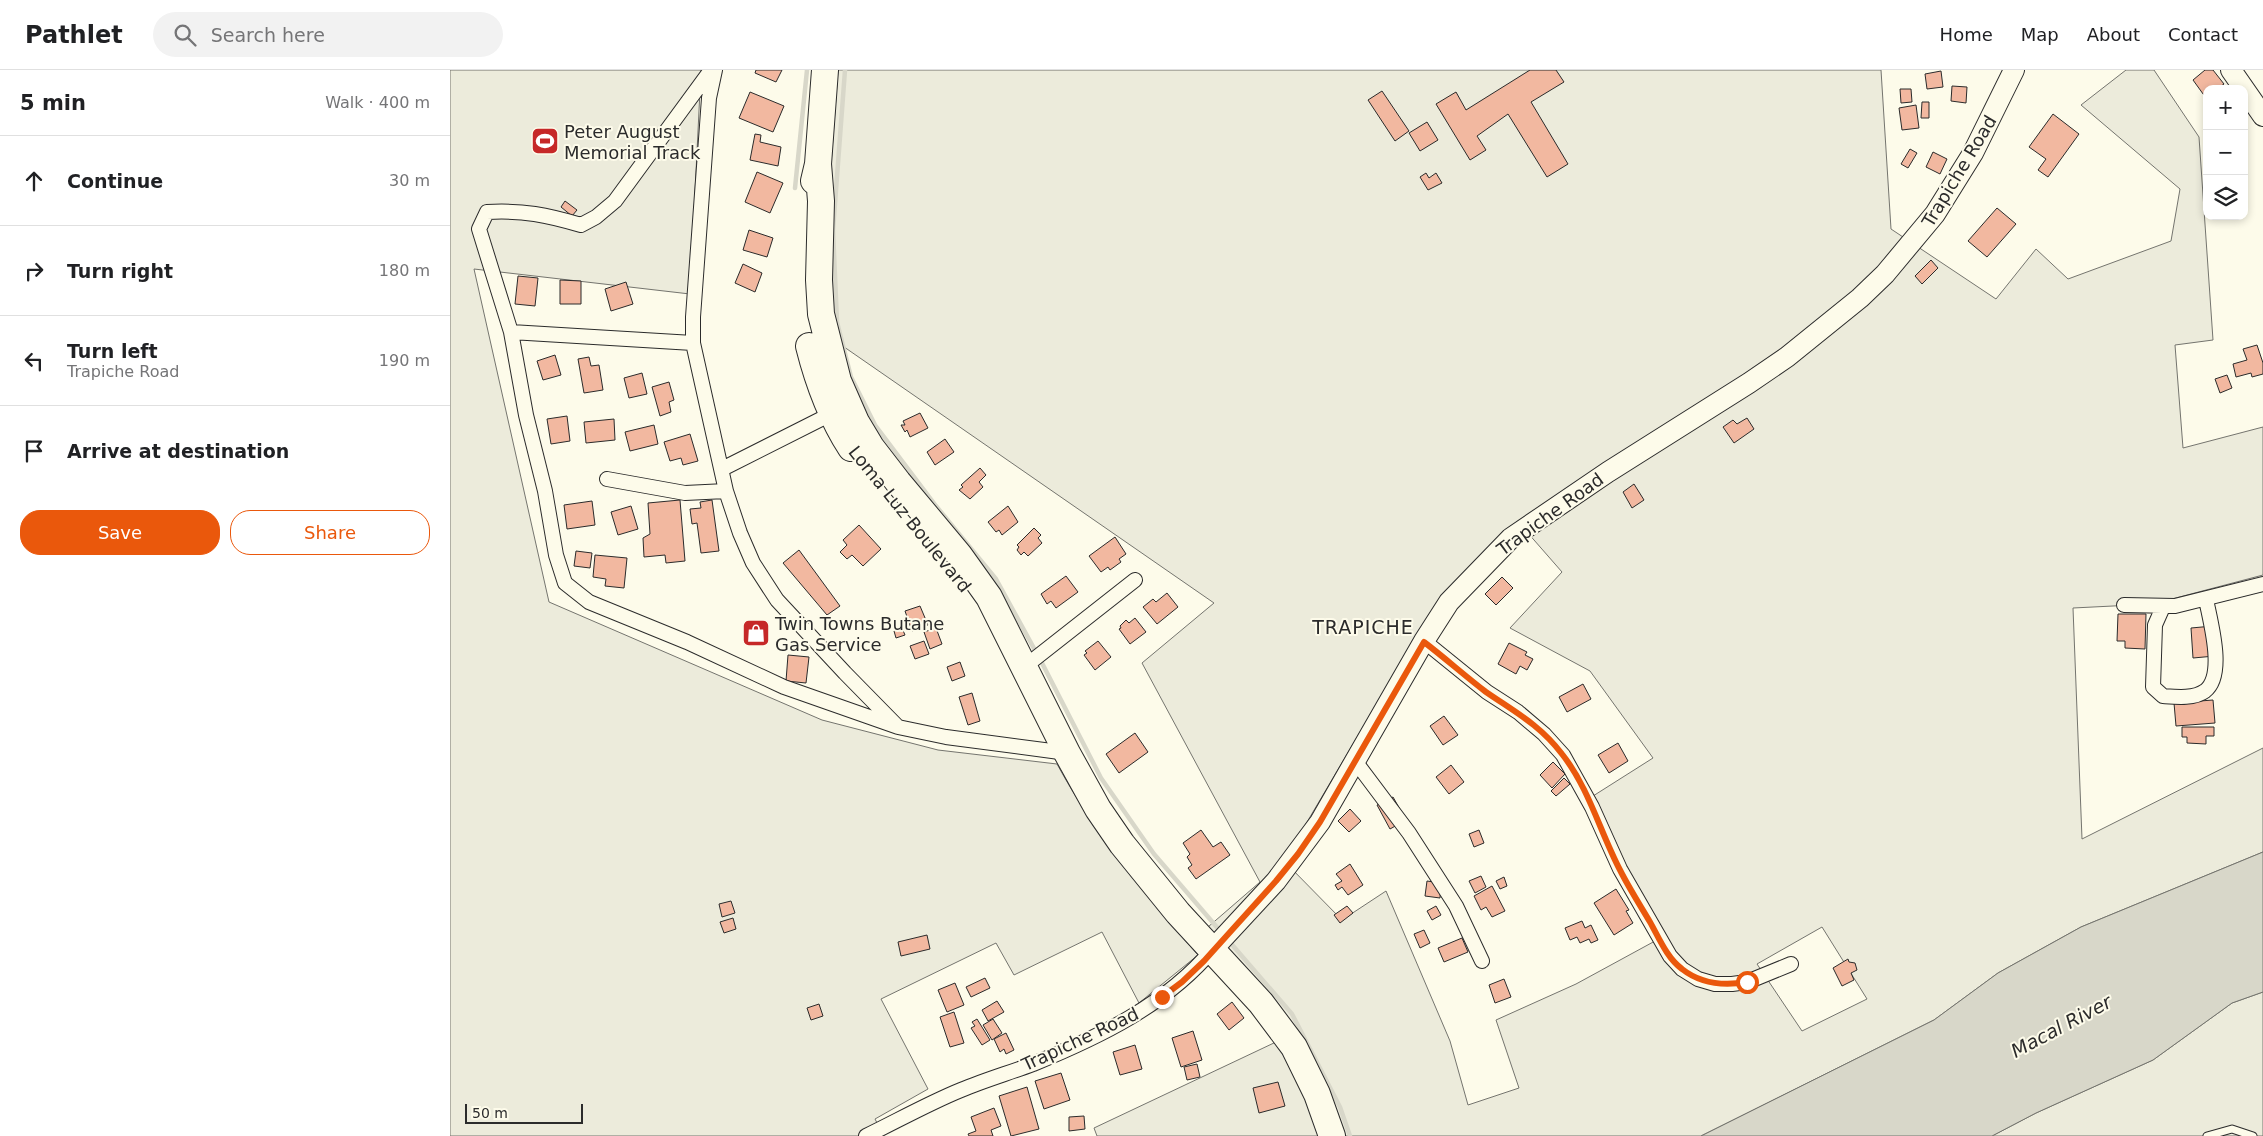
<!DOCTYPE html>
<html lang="en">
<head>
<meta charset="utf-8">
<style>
	:root { --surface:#fff; --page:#f2f2f2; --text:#202124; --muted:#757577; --line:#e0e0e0; --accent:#ea580c }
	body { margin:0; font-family:"DejaVu Sans",sans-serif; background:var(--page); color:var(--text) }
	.controls { position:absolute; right:15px; top:15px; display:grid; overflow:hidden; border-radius:10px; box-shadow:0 2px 8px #0003 }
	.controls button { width:45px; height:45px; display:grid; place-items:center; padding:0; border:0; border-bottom:1px solid var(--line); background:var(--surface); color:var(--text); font:25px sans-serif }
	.scale { position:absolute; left:15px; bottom:12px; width:118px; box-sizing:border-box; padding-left:5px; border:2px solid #2b2b2b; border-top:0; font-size:14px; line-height:18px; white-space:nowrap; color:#2b2b2b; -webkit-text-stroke:4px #fdfbea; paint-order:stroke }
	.stop { position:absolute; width:15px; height:15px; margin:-11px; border:4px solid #ea580c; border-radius:50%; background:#fff }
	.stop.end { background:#ea580c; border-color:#fff; box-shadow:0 1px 5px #0008 }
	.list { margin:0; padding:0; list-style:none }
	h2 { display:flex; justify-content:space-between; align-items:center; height:65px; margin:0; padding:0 20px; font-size:21px }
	h2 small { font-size:16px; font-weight:400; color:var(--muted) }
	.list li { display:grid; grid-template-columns:32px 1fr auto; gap:15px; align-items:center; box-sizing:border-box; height:90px; padding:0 20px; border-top:1px solid var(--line) }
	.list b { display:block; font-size:19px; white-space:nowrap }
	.list p { margin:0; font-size:16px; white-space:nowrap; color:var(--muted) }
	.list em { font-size:16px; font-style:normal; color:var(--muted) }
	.actions { display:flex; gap:10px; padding:15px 20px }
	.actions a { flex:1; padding:11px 0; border:1px solid var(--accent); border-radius:20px; text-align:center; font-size:18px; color:var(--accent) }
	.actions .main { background:var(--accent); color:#fff }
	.icon { flex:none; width:28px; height:28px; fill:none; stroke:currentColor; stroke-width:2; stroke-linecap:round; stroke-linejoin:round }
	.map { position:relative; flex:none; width:1813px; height:1066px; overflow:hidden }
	header { display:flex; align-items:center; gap:30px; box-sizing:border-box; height:70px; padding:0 25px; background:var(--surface); border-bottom:1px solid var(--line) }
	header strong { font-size:24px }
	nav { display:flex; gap:28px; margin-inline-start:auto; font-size:18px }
	.search { width:350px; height:45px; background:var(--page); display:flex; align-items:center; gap:12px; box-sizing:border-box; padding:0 18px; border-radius:28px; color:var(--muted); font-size:19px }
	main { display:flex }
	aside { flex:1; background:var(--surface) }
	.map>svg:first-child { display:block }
	.green { fill:#ecebdb; stroke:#74746e; fill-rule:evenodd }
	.water { fill:#d8d7c9; stroke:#74746e }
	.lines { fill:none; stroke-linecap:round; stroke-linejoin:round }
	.stream { stroke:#d8d7c9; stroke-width:4.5 }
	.building { fill:#f2b8a0; stroke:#2b2b2b }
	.lane-casing { stroke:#2b2b2b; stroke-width:9 }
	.street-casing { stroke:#2b2b2b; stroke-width:16 }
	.secondary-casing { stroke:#2b2b2b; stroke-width:22 }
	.highway-casing { stroke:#2b2b2b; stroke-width:28 }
	.lane { stroke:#fdfbea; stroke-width:7 }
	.street { stroke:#fdfbea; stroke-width:14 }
	.secondary { stroke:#fdfbea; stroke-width:20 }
	.highway { stroke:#fdfbea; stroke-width:26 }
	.route { stroke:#ea580c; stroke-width:6 }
	.labels { text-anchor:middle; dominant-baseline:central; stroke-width:4; stroke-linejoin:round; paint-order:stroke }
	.poi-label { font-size:18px; fill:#2b2b2b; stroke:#fdfbea; text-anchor:start }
	.street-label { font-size:18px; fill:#2b2b2b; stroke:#fdfbea }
	.neighbourhood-label { font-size:19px; letter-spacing:1px; fill:#2b2b2b; stroke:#fdfbea }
	.water-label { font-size:19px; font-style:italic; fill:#2b2b2b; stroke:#fdfbea }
</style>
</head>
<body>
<header>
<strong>Pathlet</strong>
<div class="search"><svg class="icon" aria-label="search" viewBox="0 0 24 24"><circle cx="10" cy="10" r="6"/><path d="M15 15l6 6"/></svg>Search here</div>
<nav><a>Home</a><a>Map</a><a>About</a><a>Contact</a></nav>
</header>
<main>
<aside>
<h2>5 min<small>Walk · 400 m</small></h2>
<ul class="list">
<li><svg class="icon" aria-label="ahead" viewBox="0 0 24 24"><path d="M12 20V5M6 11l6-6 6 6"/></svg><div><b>Continue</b></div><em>30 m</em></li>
<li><svg class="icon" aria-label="right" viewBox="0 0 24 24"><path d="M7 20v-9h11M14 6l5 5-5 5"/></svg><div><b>Turn right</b></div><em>180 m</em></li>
<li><svg class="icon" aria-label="left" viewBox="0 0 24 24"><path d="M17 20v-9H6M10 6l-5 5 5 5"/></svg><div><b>Turn left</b><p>Trapiche Road</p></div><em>190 m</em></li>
<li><svg class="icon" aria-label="arrive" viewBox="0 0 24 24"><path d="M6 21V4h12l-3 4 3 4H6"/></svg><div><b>Arrive at destination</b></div></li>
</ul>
<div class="actions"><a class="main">Save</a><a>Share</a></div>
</aside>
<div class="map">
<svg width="1813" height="1066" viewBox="0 0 1813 1066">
	<rect width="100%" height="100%" fill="#fdfbea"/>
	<!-- green -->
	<path class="green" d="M0 0H251L240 224 24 199 99 532 372 650 488 680 607 694C645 764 695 825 748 885L689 933 652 862 564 905 546 873 431 929 478 1019 425 1049 434 1066H0Z
		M388 0H1431L1441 159 1546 229 1586 179 1618 209 1721 171 1730 119 1631 35 1676 0H1704L1749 67 1763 270 1725 275 1733 378 1813 357V505L1703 534 1623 538 1632 769 1813 678V782L1631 857 1548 903 1484 950 1251 1066H895L872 1005 857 975 804 908 758 857 810 812 692 593 764 533 384 270 378 134ZM1070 454 1112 502 1060 558 1140 601 1203 688 1132 733 1205 871 1126 914 1046 950 1069 1018 1018 1035 1000 971 936 821 892 850 834 791 987 532ZM1372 857 1417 929 1352 961 1307 894Z
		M1813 922V1066H1542L1586 1043 1703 990 1782 933Z
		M826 972 848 1009 871 1066H647L644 1058Z"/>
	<!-- water -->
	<path class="water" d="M1813 782V922L1782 933 1703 990 1586 1043 1542 1066H1251L1484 950 1548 903 1631 857Z"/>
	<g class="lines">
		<!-- stream -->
		<path class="stream" d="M395 0 383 160 387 252 401 307 425 355 486 436 546 509 592 593 651 708 704 784 771 862
			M345 118 357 0
			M778 870 842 944 890 1037 900 1066"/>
	</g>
	<!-- building -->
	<path class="building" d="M306 0H332L326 12 305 3Z
		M1080 0H1106L1114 12 1081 32 1118 94 1097 107 1058 44 1027 66 1036 80 1020 90 986 34 1006 22 1016 40Z
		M1755 0H1763L1774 14 1767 19H1757L1756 28 1743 10Z
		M1491 1 1493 17 1477 19 1475 4Z
		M1502 16 1517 17 1516 33 1501 31Z
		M1450 19H1461L1462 32 1451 33Z
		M932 21 959 61 945 71 918 30Z
		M300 22 334 36 323 62 289 48Z
		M1472 32H1479V48H1471Z
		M1466 35 1469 58 1452 60 1449 38Z
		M1603 44 1629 64 1598 107 1588 100 1596 89 1579 77Z
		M977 52 988 70 970 81 959 63Z
		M305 64 311 65 310 72 331 77 328 96 300 90Z
		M1460 79 1467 83 1458 98 1451 94Z
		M1483 82 1497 89 1490 104 1476 97Z
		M307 102 333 113 320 143 295 132Z
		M976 103 979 108 986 103 992 113 978 120 970 107Z
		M115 131 127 140 122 146 111 137Z
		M1547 138 1566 154 1537 187 1518 171Z
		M299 160 323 168 317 187 293 180Z
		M1481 190 1488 198 1472 214 1465 206Z
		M293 194 312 203 305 222 285 213Z
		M68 206 88 208 85 236 65 234Z
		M110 210 131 211V234H110Z
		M176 212 183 234 161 241 155 219Z
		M1807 275 1813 293V304L1802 307 1801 303 1786 307 1783 294 1797 290 1793 279Z
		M105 285 111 305 93 310 87 291Z
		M139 287 141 296 149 295 153 320 134 323 128 289Z
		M192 303 197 324 179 328 174 308Z
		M1777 305 1782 318 1770 323 1765 309Z
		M219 312 224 330 219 332 221 342 210 346 202 317Z
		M470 343 478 358 460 367 457 360 455 362 451 355H455L453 351Z
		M117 346 120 371 101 374 97 349Z
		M1297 348 1304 359 1284 373 1273 357 1283 350 1287 354Z
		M164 349 165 370 136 373 134 352Z
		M204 355 208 374 180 381 175 362Z
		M240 364 248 391 233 395 231 388 220 391 214 372Z
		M495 369 504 382 485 395 477 382Z
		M530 398 536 405 529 412 533 417 520 429 509 420 513 417 511 415Z
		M1184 414 1194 430 1182 438 1173 422Z
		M230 430 235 491 216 493 215 485 194 487 193 468 200 464 198 433Z
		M262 430 269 481 251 483 247 453 242 454 240 439 251 438 250 432Z
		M142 431 145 455 117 459 114 435Z
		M181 436 188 459 168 465 161 442Z
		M558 436 568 452 552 465 549 460 546 462 538 452Z
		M409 455 431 479 413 496 402 485 397 489 390 482 397 475 393 470Z
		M584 458 591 465 588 468 592 473 578 486 574 482 571 485 567 480 569 477 567 475Z
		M665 467 676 484 669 489 671 492 660 500 658 497 651 502 639 486Z
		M349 480 390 536 377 545 333 493Z
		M126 481 142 483 140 498 124 496Z
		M145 485 177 488 174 518 155 516 156 509 143 507Z
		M616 506 628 522 606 538 601 531 597 534 591 524Z
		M1052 507 1063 518 1046 535 1035 524Z
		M717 523 728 537 707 554 693 537 703 529 706 532Z
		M470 536 478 555 462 561 455 541Z
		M1668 544H1696L1695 579 1675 578V571H1667Z
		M685 548 696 562 680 574 669 559 671 558 670 556 676 550 679 553Z
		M301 556 315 567 311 570 298 559Z
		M1763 556 1765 586 1743 588 1741 558Z
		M452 558 455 565 446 568 444 561Z
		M486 558 492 574 480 579 474 562Z
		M474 571 479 584 465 589 460 576Z
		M648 571 661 587 645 600 634 585 637 583 635 581Z
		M1059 573 1077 582 1075 585 1083 589 1077 600 1070 596 1066 604 1048 594Z
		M338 585 359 587 356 613 336 611Z
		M510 592 515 606 502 611 497 597Z
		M1133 614 1141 629 1117 642 1109 627Z
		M522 623 530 651 518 655 509 627Z
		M1763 630 1765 653 1726 656 1724 633Z
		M994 646 1008 665 993 675 980 656Z
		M1732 657H1764V666H1756V674L1737 673V667H1732Z
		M685 663 698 682 669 703 656 684Z
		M1168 673 1178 691 1159 703 1148 685Z
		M1103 692 1115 704 1102 718 1090 705Z
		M1001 695 1014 712 999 724 986 707Z
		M1114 708 1120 714 1106 726 1101 721Z
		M943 727 956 750 940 759 927 735Z
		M900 739 911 751 899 762 888 751Z
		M751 760 763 777 771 772 780 785 746 809 738 798 742 795 737 787 740 784 733 773Z
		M1029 760 1034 773 1024 777 1019 764Z
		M900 794 913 815 898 825 892 817 888 820 885 815 892 811 886 804Z
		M1031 806 1036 817 1025 823 1019 811Z
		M1054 807 1057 816 1050 819 1046 811Z
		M977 811 991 813 990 828 975 826Z
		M1042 816 1055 841 1042 847 1036 837 1031 840 1024 826Z
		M1166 819 1179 840 1176 841 1183 853 1164 865 1144 833Z
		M281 831 285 843 272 847 269 834Z
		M897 836 903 843 890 853 884 845Z
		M986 836 991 845 982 850 977 841Z
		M283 848 286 859 274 863 270 852Z
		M1132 851 1135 858 1141 855 1148 870 1141 873 1139 869 1130 873 1127 867 1120 870 1115 858Z
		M974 860 980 873 970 878 964 864Z
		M477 865 480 879 451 886 448 872Z
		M1012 868 1018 882 994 892 988 878Z
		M1398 889 1399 892 1405 893 1407 900 1401 903 1404 910 1392 916 1383 898Z
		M535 908 540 918 521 927 516 917Z
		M1054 909 1061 927 1045 933 1039 915Z
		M505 913 514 935 497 942 488 920Z
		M547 931 554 942 538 951 532 940Z
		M782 932 794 948 779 960 767 944Z
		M369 934 373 946 361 950 357 938Z
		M504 942 514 973 500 977 490 947Z
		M527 949 540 970 532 975 521 958 525 956 522 952Z
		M543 949 552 963 542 970 533 955Z
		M743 961 752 990 731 997 722 968Z
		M556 963 564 980 556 984 554 979 550 982 544 969Z
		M685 975 692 999 670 1005 663 982Z
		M747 994 750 1007 737 1010 734 997Z
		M611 1003 620 1030 594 1039 585 1011Z
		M828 1012 835 1036 809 1043 803 1018Z
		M577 1017 589 1059 561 1066 549 1026Z
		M544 1038 551 1056 541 1060 543 1066H519L518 1064 526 1061 521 1047Z
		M634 1046 635 1059 619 1061V1047Z"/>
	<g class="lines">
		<!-- lane casing -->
		<g class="lane-casing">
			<path id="lane" d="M1757 1066 1782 1059 1803 1066"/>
		</g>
		<!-- street casing -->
		<g class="street-casing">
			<path id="street" d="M261 0 165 131 146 147 131 155C97 145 73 140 37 142L29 159 61 262 76 345 95 421 106 485 115 513 139 532 237 572 334 617 448 657
				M265 0 259 28 243 247V273L276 421 290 463 303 493 327 530 395 603 448 657 496 667 617 683
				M61 262 243 273
				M272 399 387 341
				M157 409 235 423 276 421
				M1674 535 1725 536 1813 514
				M1713 537 1705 555 1703 617 1713 626C1726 627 1744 629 1755 621 1776 605 1760 551 1756 529
				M974 571 1037 622 1068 642 1094 664 1113 685 1142 737 1170 799 1220 886 1232 899 1248 909 1265 914H1282L1297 912 1341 894
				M573 598 685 510
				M905 691 959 763 1006 836 1032 891
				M416 1066C447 1051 479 1033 511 1020 535 1010 559 1003 583 994 649 967 716 935 763 879"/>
		</g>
		<!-- secondary casing -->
		<g class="secondary-casing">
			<path id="secondary" d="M1781 0 1813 46
				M763 879 826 811 870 752 974 571 999 532 1061 468 1158 402 1299 313 1337 287 1410 228 1435 204 1485 144 1523 83 1564 0"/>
		</g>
		<!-- highway casing -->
		<g class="highway-casing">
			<path id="highway" d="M368 94 371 131 369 210 371 244 388 311 406 352 421 377 448 412 509 485 539 527 617 683 648 739 672 774 728 843 811 933 844 977 867 1024 882 1066
				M364 111 368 94 375 0
				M359 276C368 312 381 347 401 378"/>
		</g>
		<!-- lane -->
		<use href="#lane" class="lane"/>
		<!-- street -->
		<use href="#street" class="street"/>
		<!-- secondary -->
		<use href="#secondary" class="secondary"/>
		<!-- highway -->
		<use href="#highway" class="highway"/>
	</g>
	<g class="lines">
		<!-- route -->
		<path class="route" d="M712 927 732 912 754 891 826 811 848 784 870 752 974 572C995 588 1015 606 1036 622 1065 642 1090 655 1112 684 1139 718 1150 762 1170 800 1179 818 1190 835 1200 852 1209 868 1217 888 1232 899 1251 914 1274 916 1297 912"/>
	</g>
	<!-- icons -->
	<defs>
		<g id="stadium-square" transform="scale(1.4375)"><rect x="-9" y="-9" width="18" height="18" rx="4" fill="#c62828" stroke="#fdfbea"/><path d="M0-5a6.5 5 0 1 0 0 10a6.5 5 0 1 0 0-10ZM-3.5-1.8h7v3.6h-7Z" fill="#fff"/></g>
		<g id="shop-square" transform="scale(1.4375)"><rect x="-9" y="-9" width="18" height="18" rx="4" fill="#c62828" stroke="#fdfbea"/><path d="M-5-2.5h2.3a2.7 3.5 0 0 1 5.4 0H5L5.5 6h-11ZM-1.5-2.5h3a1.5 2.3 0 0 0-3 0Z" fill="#fff"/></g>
	</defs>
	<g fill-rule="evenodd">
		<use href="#stadium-square" x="95" y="71"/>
		<use href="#shop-square" x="306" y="563"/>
	</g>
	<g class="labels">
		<!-- poi labels -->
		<g class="poi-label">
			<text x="114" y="61">Peter August<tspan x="114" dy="21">Memorial Track</tspan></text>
			<text x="325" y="553">Twin Towns Butane<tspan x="325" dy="21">Gas Service</tspan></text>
		</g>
		<!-- street labels -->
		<g class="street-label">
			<text transform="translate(1509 101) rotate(-59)">Trapiche Road</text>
			<text transform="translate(1100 444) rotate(-36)">Trapiche Road</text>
			<text transform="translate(460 449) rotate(51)">Loma Luz Boulevard</text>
			<text transform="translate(630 969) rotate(-25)">Trapiche Road</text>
		</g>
		<!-- neighbourhood labels -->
		<g class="neighbourhood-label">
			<text x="913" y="557">TRAPICHE</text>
		</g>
		<!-- water labels -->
		<g class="water-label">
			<text transform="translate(1611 956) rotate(-28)">Macal River</text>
		</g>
	</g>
</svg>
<div class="controls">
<button>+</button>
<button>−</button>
<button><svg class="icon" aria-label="layers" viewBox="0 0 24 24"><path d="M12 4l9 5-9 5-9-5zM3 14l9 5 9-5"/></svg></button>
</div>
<div class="scale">50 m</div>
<div class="stop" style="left:1297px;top:912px"></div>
<div class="stop end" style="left:712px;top:927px"></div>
</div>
</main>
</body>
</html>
